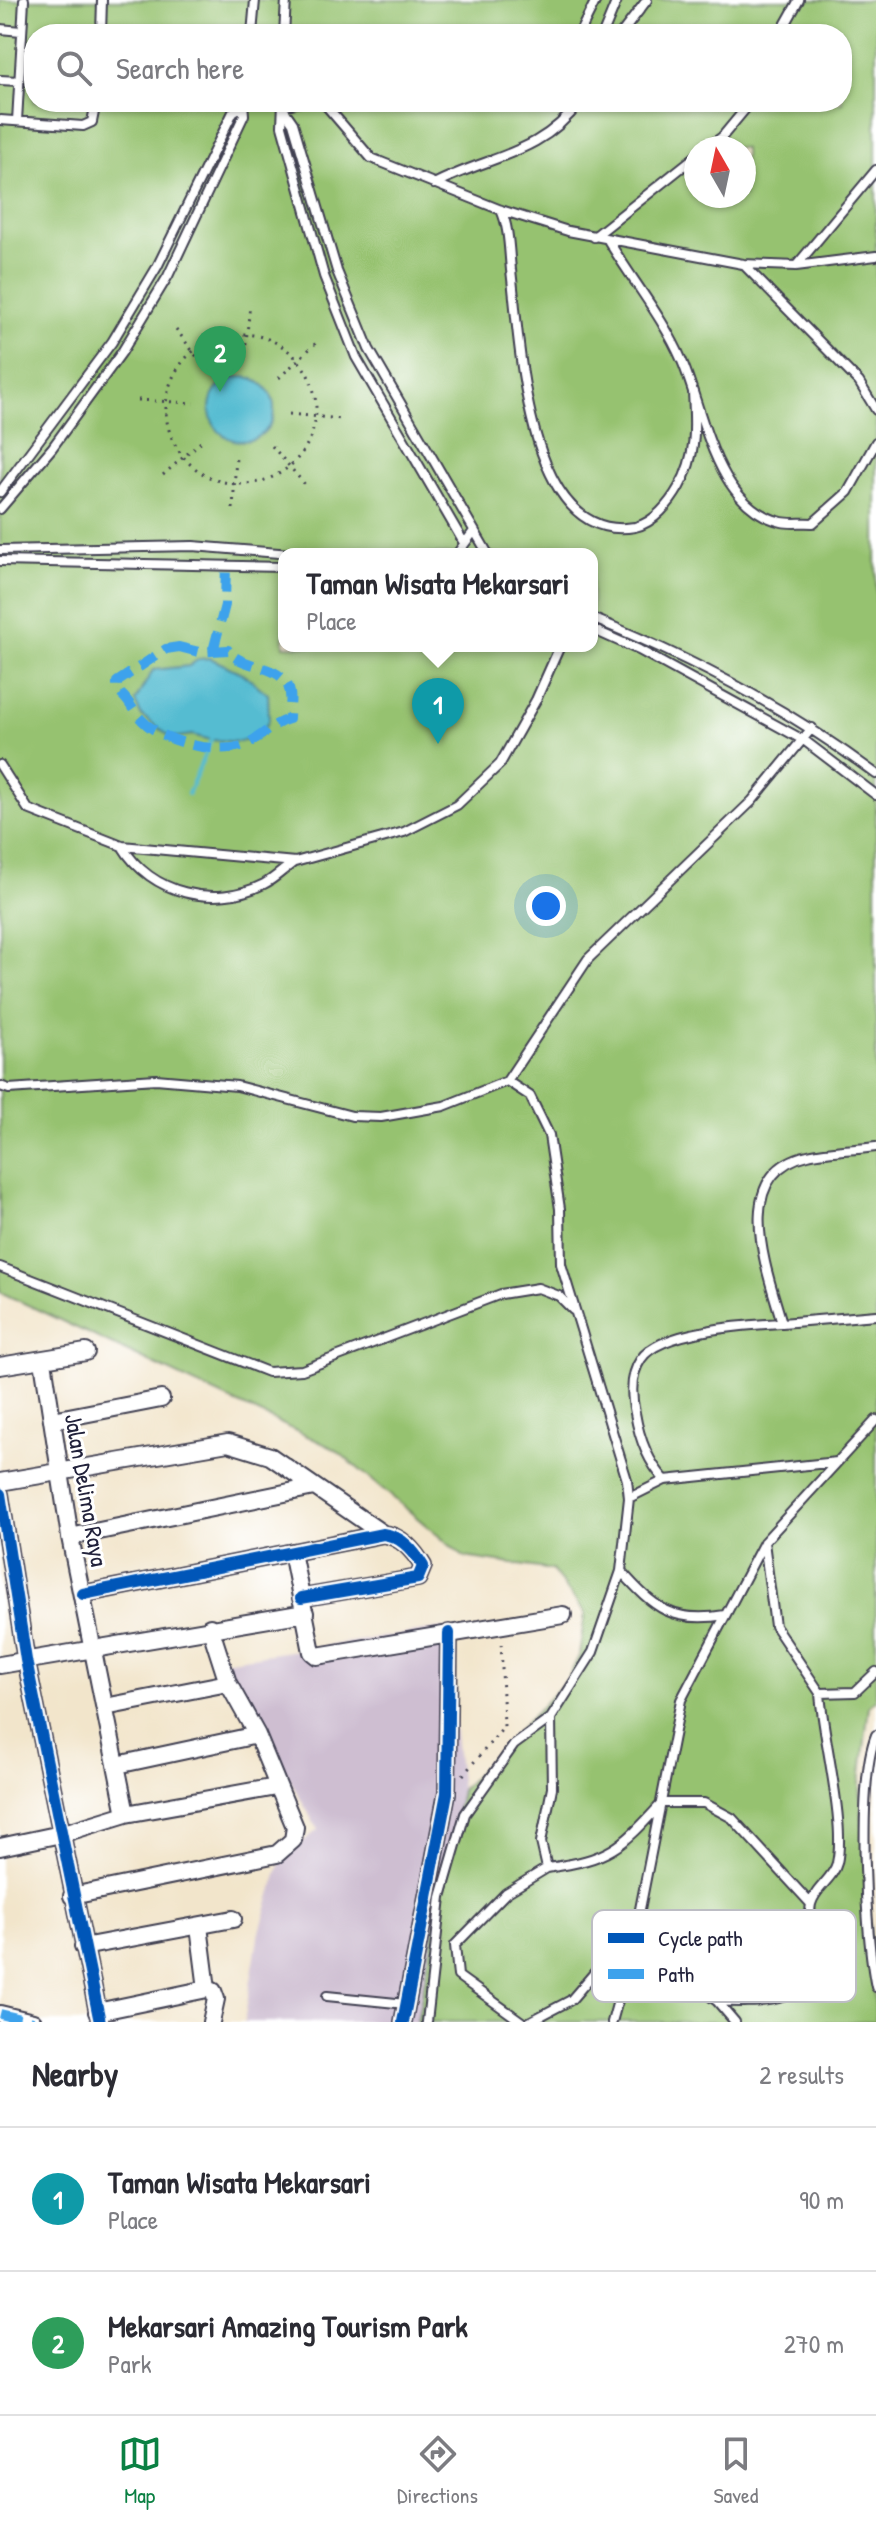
<!DOCTYPE html>
<html lang="en">
<head>
<meta charset="utf-8">
<style>
	:root { --surface:#fff; --page:#f2f2f3; --text:#2b2b33; --muted:#7c7c81; --line:#e1e1e2; --accent:#0b8043 }
	body { margin:0; font-family:"Patrick Hand",sans-serif; background:var(--page); color:var(--text) }
	.compass { position:absolute; left:684px; top:136px; width:72px; height:72px; border-radius:50%; background:var(--surface); box-shadow:0 2px 6px #0004; rotate:351deg }
	.you { position:absolute; left:546px; top:906px; width:28px; height:28px; margin:-20px; border:6px solid #fff; border-radius:50%; background:#1a73e8; box-shadow:0 0 0 12px #1a73e833 }
	.badge { display:grid; place-items:center; width:52px; height:52px; border-radius:50%; background:var(--accent); color:#fff; font-size:26px; font-weight:700 }
	.pin { position:absolute; translate:-50% -66px; filter:drop-shadow(0 2px 4px #0008) }
	.pin::after { content:''; position:absolute; top:42px; width:28px; height:24px; background:inherit; clip-path:polygon(0 0,100% 0,50% 100%) }
	.popup { position:absolute; left:278px; top:548px; width:320px; height:104px; box-sizing:border-box; display:grid; place-content:center; border-radius:16px; background:var(--surface); filter:drop-shadow(0 2px 6px #0005); font-size:26px; white-space:nowrap; color:var(--muted) }
	.popup b { font-size:30px; color:var(--text) }
	.popup::after { content:''; position:absolute; left:50%; top:100%; margin-left:-16px; border:16px solid transparent; border-top-color:var(--surface) }
	.list { margin:0; padding:0; list-style:none }
	h2 { display:flex; justify-content:space-between; align-items:center; height:104px; margin:0; padding:0 32px; font-size:34px }
	h2 small { font-size:26px; font-weight:400; color:var(--muted) }
	.list li { display:grid; grid-template-columns:52px 1fr auto; gap:24px; align-items:center; box-sizing:border-box; height:144px; padding:0 32px; border-top:2px solid var(--line) }
	.list b { display:block; font-size:30px; white-space:nowrap }
	.list p { margin:0; font-size:26px; white-space:nowrap; color:var(--muted) }
	.list em { font-size:26px; font-style:normal; color:var(--muted) }
	.icon { flex:none; width:44px; height:44px; fill:none; stroke:currentColor; stroke-width:2; stroke-linecap:round; stroke-linejoin:round }
	.map { position:relative; flex:none; width:876px; height:2022px; overflow:hidden }
	.search { position:absolute; background:var(--surface); box-shadow:0 2px 6px #0004; left:24px; right:24px; top:24px; height:88px; display:flex; align-items:center; gap:20px; box-sizing:border-box; padding:0 28px; border-radius:32px; color:var(--muted); font-size:30px }
	.sheet { height:392px; background:var(--surface) }
	nav { display:flex; justify-content:space-around; align-items:center; box-sizing:border-box; height:112px; border-top:2px solid var(--line); background:var(--surface); font-size:22px; color:var(--muted) }
	nav a { display:grid; justify-items:center; gap:4px }
	nav .on { color:var(--accent) }
	.map>svg:first-child { display:block }
	.industrial { fill:#cebed1 }
	.green { fill:#96c26f; stroke:#5c7255; stroke-width:2; fill-rule:evenodd }
	.water { fill:#54bcd1; stroke:#3b6f86; stroke-width:2 }
	.lines { fill:none; stroke-linecap:round; stroke-linejoin:round }
	.stream { stroke:#54bcd1; stroke-width:4 }
	.service-casing { stroke:#413f51; stroke-width:12 }
	.minor-casing { stroke:#413f51; stroke-width:20 }
	.path { stroke:#413f51; stroke-width:3; stroke-dasharray:2 6; stroke-linecap:butt }
	.service { stroke:#fff; stroke-width:8 }
	.minor { stroke:#fff; stroke-width:16 }
	.quiet { stroke:#3ea2ec; stroke-width:10; stroke-dasharray:20 10; stroke-linecap:butt }
	.cycleway-casing { stroke:#fff; stroke-width:17 }
	.cycleway { stroke:#0057b8; stroke-width:12 }
	.labels { text-anchor:middle; dominant-baseline:central; stroke-width:6; stroke-linejoin:round; paint-order:stroke }
	.street-label { font-size:24px; fill:#22223b; stroke:#fff }
	.key { fill:#fff; stroke:#bdbdc4; stroke-width:2 }
	.key-label { font-size:22px; fill:#22223b }
</style>
</head>
<body>
<div class="map">
<svg width="876" height="2022" viewBox="0 0 876 2022">
	<rect width="100%" height="100%" fill="#fff"/>
	<filter id="ink" filterUnits="userSpaceOnUse"><feTurbulence type="fractalNoise" baseFrequency=".0125" numOctaves="2"/><feDisplacementMap in="SourceGraphic" scale="16" xChannelSelector="R" yChannelSelector="G"/><feConvolveMatrix kernelMatrix="1 2 1 2 8 2 1 2 1" color-interpolation-filters="sRGB"/></filter>
	<filter id="wash" filterUnits="userSpaceOnUse"><feTurbulence type="fractalNoise" baseFrequency=".006" numOctaves="4" result="noise"/><feDisplacementMap in="SourceGraphic" scale="32" xChannelSelector="R" yChannelSelector="G"/><feGaussianBlur stdDeviation="1.8" result="paint"/><feColorMatrix in="noise" values="0 0 0 0 0 0 0 0 0 0 0 0 0 0 0 0 0 1.4 0 .05"/><feComposite in="paint" operator="in"/></filter>
	<g filter="url(#wash)">
		<rect width="100%" height="100%" fill="#f2e5cb"/>
		<!-- industrial -->
		<path class="industrial" d="M444 1628 461 1790 417 2022H244L258 1938 282 1858 318 1830 223 1661Z"/>
		<!-- green -->
		<path class="green" d="M0 0H876V1700L869 1706 860 1783 876 2022H417L461 1790 568 1679 579 1656 585 1613 552 1570 464 1557 335 1449 0 1292ZM34 34H842V102H34ZM696 148H744V196H696ZM284 554H592V646H284Z"/>
		<!-- water -->
		<path class="water" d="M210 409a32 32 0 1 1 64 0a32 32 0 1 1-64 0Z
			M210 658 242 673 268 694 269 720 260 735 240 742 211 740 192 735 172 738 141 715 135 701 153 670 189 666 199 659Z"/>
		<g class="lines">
			<!-- stream -->
			<path class="stream" d="M188 794 211 740"/>
		</g>
	</g>
	<g filter="url(#ink)">
		<g class="lines">
			<!-- service casing -->
			<g class="service-casing">
				<path id="service" d="M0 29 21 31
					M101 34 102 0
					M252 34 255 0
					M284 34 286 0
					M579 34 596 0
					M603 34 617 0
					M621 34 647 0
					M780 34 799 0
					M0 80 18 81
					M283 102 282 126 324 276 356 357 464 543
					M323 102 371 158 501 210 568 231 743 264 796 266 876 256
					M283 106 301 102
					M284 110 293 123 337 271 369 349 488 554
					M0 120 83 126 92 122 96 102
					M17 121 24 0
					M707 148 722 137 751 102
					M434 184C490 155 539 156 580 102
					M501 210C509 227 509 250 511 270 520 340 525 546 635 527 654 523 670 503 679 487 697 456 695 426 693 392
					M594 237 696 156
					M608 240C632 280 664 319 682 361 704 413 716 508 782 522 791 524 803 522 813 523L848 492 876 442
					M743 264 859 382 876 410
					M796 266 876 170
					M0 492 112 342 157 267 233 112 242 106
					M0 509 52 448 122 352 168 276 244 115 243 102
					M0 550 193 546 291 554
					M457 554 474 531
					M0 561 284 567
					M592 618C691 658 790 710 876 774
					M592 629 639 650 805 741 876 795
					M0 765 28 809 122 846 295 862 404 832 457 805 500 764 536 700 560 646
					M122 846C151 894 214 909 264 884 274 879 284 869 294 862
					M507 1081 588 959 752 801 812 728
					M0 1086 9 1089 156 1079 237 1086 352 1116 381 1117 444 1106 507 1081 530 1096 549 1135 560 1209 561 1264 627 1480 629 1498 621 1571 593 1652 551 1718 552 1788 541 1842 547 1868 506 1893 455 1945 458 1976 522 2022
					M0 1267 268 1372 302 1370 501 1294 538 1288 559 1296 573 1310
					M782 1323 876 1315
					M665 1480 837 1462
					M629 1498 665 1480C648 1462 639 1437 635 1413 631 1395 630 1375 641 1359 660 1330 749 1325 782 1323 768 1273 728 1173 808 1155 829 1150 854 1150 876 1147
					M764 1542 775 1626 820 1693 855 1692 876 1672
					M621 1571C654 1608 673 1624 725 1615
					M876 1735C857 1782 865 1936 876 1987
					M547 1868C610 1859 620 1849 662 1803H704L732 1818 811 1904
					M327 1996 406 2004
					M427 2022 441 1897 465 1814 514 1745 551 1718
					M529 2022 571 2000 638 1922 685 1979 717 2001
					M612 2022 632 1950 681 1700 764 1542 876 1420
					M735 2022 717 2001C753 2003 810 2006 818 1958 821 1941 807 1922 811 1904 815 1888 833 1879 837 1863 846 1823 823 1738 820 1693"/>
			</g>
			<!-- minor casing -->
			<g class="minor-casing">
				<path id="minor" d="M43 1361 70 1537 126 1814
					M0 1366 86 1352
					M53 1420 161 1399
					M0 1482 228 1443 270 1456 383 1534
					M0 1494 26 1660 100 2022
					M70 1537 314 1487
					M292 1552 312 1652 317 1656 563 1615
					M83 1594 383 1534C402 1536 414 1551 423 1566L418 1578 301 1598
					M0 1665 305 1613
					M105 1707 228 1683
					M117 1765 257 1735
					M0 1847 61 1834 126 1814 276 1787
					M72 1896 277 1854 293 1840 295 1827 257 1735 228 1683 210 1627
					M199 1926 207 1989 213 1991 216 1999 211 2022
					M83 1947 233 1919
					M97 2012 207 1989
					M0 2014 33 2022
					M403 2022 447 1793 449 1633"/>
			</g>
			<!-- path -->
			<path class="path" d="M176 329 209 373
				M166 409a75 75 0 1 1 150 0a75 75 0 1 1-150 0Z
				M244 360 250 306
				M279 378 317 342
				M138 400 194 403
				M289 414 342 419
				M272 446 307 487
				M163 475 204 439
				M233 509 236 456
				M463 1775 504 1727 501 1639"/>
			<!-- service -->
			<use href="#service" class="service"/>
			<!-- minor -->
			<use href="#minor" class="minor"/>
			<!-- quiet -->
			<path class="quiet" d="M179 647 199 652 228 650C240 669 278 663 288 686 293 697 289 708 289 719 270 724 260 740 241 746 213 754 160 741 141 719 131 709 130 700 117 691V682L166 649Z
				M213 651 225 605 226 563
				M0 2014 33 2022"/>
			<!-- cycleway casing -->
			<g class="cycleway-casing">
				<path id="cycleway" d="M0 1494 26 1660 100 2022
					M83 1594 383 1534C402 1536 414 1551 423 1566L418 1578 301 1598
					M403 2022 447 1793 449 1633"/>
			</g>
			<!-- cycleway -->
			<use href="#cycleway" class="cycleway"/>
		</g>
	</g>
	<g class="labels">
		<!-- street labels -->
		<g class="street-label">
			<text transform="translate(87 1490) rotate(80)">Jalan Delima Raya</text>
		</g>
	</g>
	<!-- legend -->
	<rect x="592" y="1910" width="264" height="92" rx="12" class="key"/>
	<rect x="608" y="1933" width="36" height="10" fill="#0057b8"/>
	<rect x="608" y="1969" width="36" height="10" fill="#3ea2ec"/>
	<g class="key-label">
		<text x="658" y="1946">Cycle path</text>
		<text x="658" y="1982">Path</text>
	</g>
</svg>
<svg class="compass" viewBox="-18 -18 36 36"><path d="M0-13l5 13h-10z" fill="#e53935"/><path d="M0 13l5-13h-10z" fill="#7c7c81"/></svg>
<div class="you"></div>
<div class="pin badge" style="left:438px;top:744px;background:#0f9aa8">1</div>
<div class="popup"><b>Taman Wisata Mekarsari</b>Place</div>
<div class="pin badge" style="left:220px;top:392px;background:#2e9e5b">2</div>
<div class="search"><svg class="icon" aria-label="search" viewBox="0 0 24 24"><circle cx="10" cy="10" r="6"/><path d="M15 15l6 6"/></svg>Search here</div>
</div>
<section class="sheet">
<h2>Nearby<small>2 results</small></h2>
<ul class="list">
<li><span class="badge" style="background:#0f9aa8">1</span><div><b>Taman Wisata Mekarsari</b><p>Place</p></div><em>90 m</em></li>
<li><span class="badge" style="background:#2e9e5b">2</span><div><b>Mekarsari Amazing Tourism Park</b><p>Park</p></div><em>270 m</em></li>
</ul>
</section>
<nav>
<a class="on"><svg class="icon" aria-label="map" viewBox="0 0 24 24"><path d="M3 6l6-2 6 2 6-2v14l-6 2-6-2-6 2zM9 4v14M15 6v14"/></svg>Map</a>
<a><svg class="icon" aria-label="directions" viewBox="0 0 24 24"><path d="M12 3l9 9-9 9-9-9zM9 14v-3h6M13 9l2 2-2 2"/></svg>Directions</a>
<a><svg class="icon" aria-label="saved" viewBox="0 0 24 24"><path d="M7 4h10v16l-5-4-5 4z"/></svg>Saved</a>
</nav>
</body>
</html>
